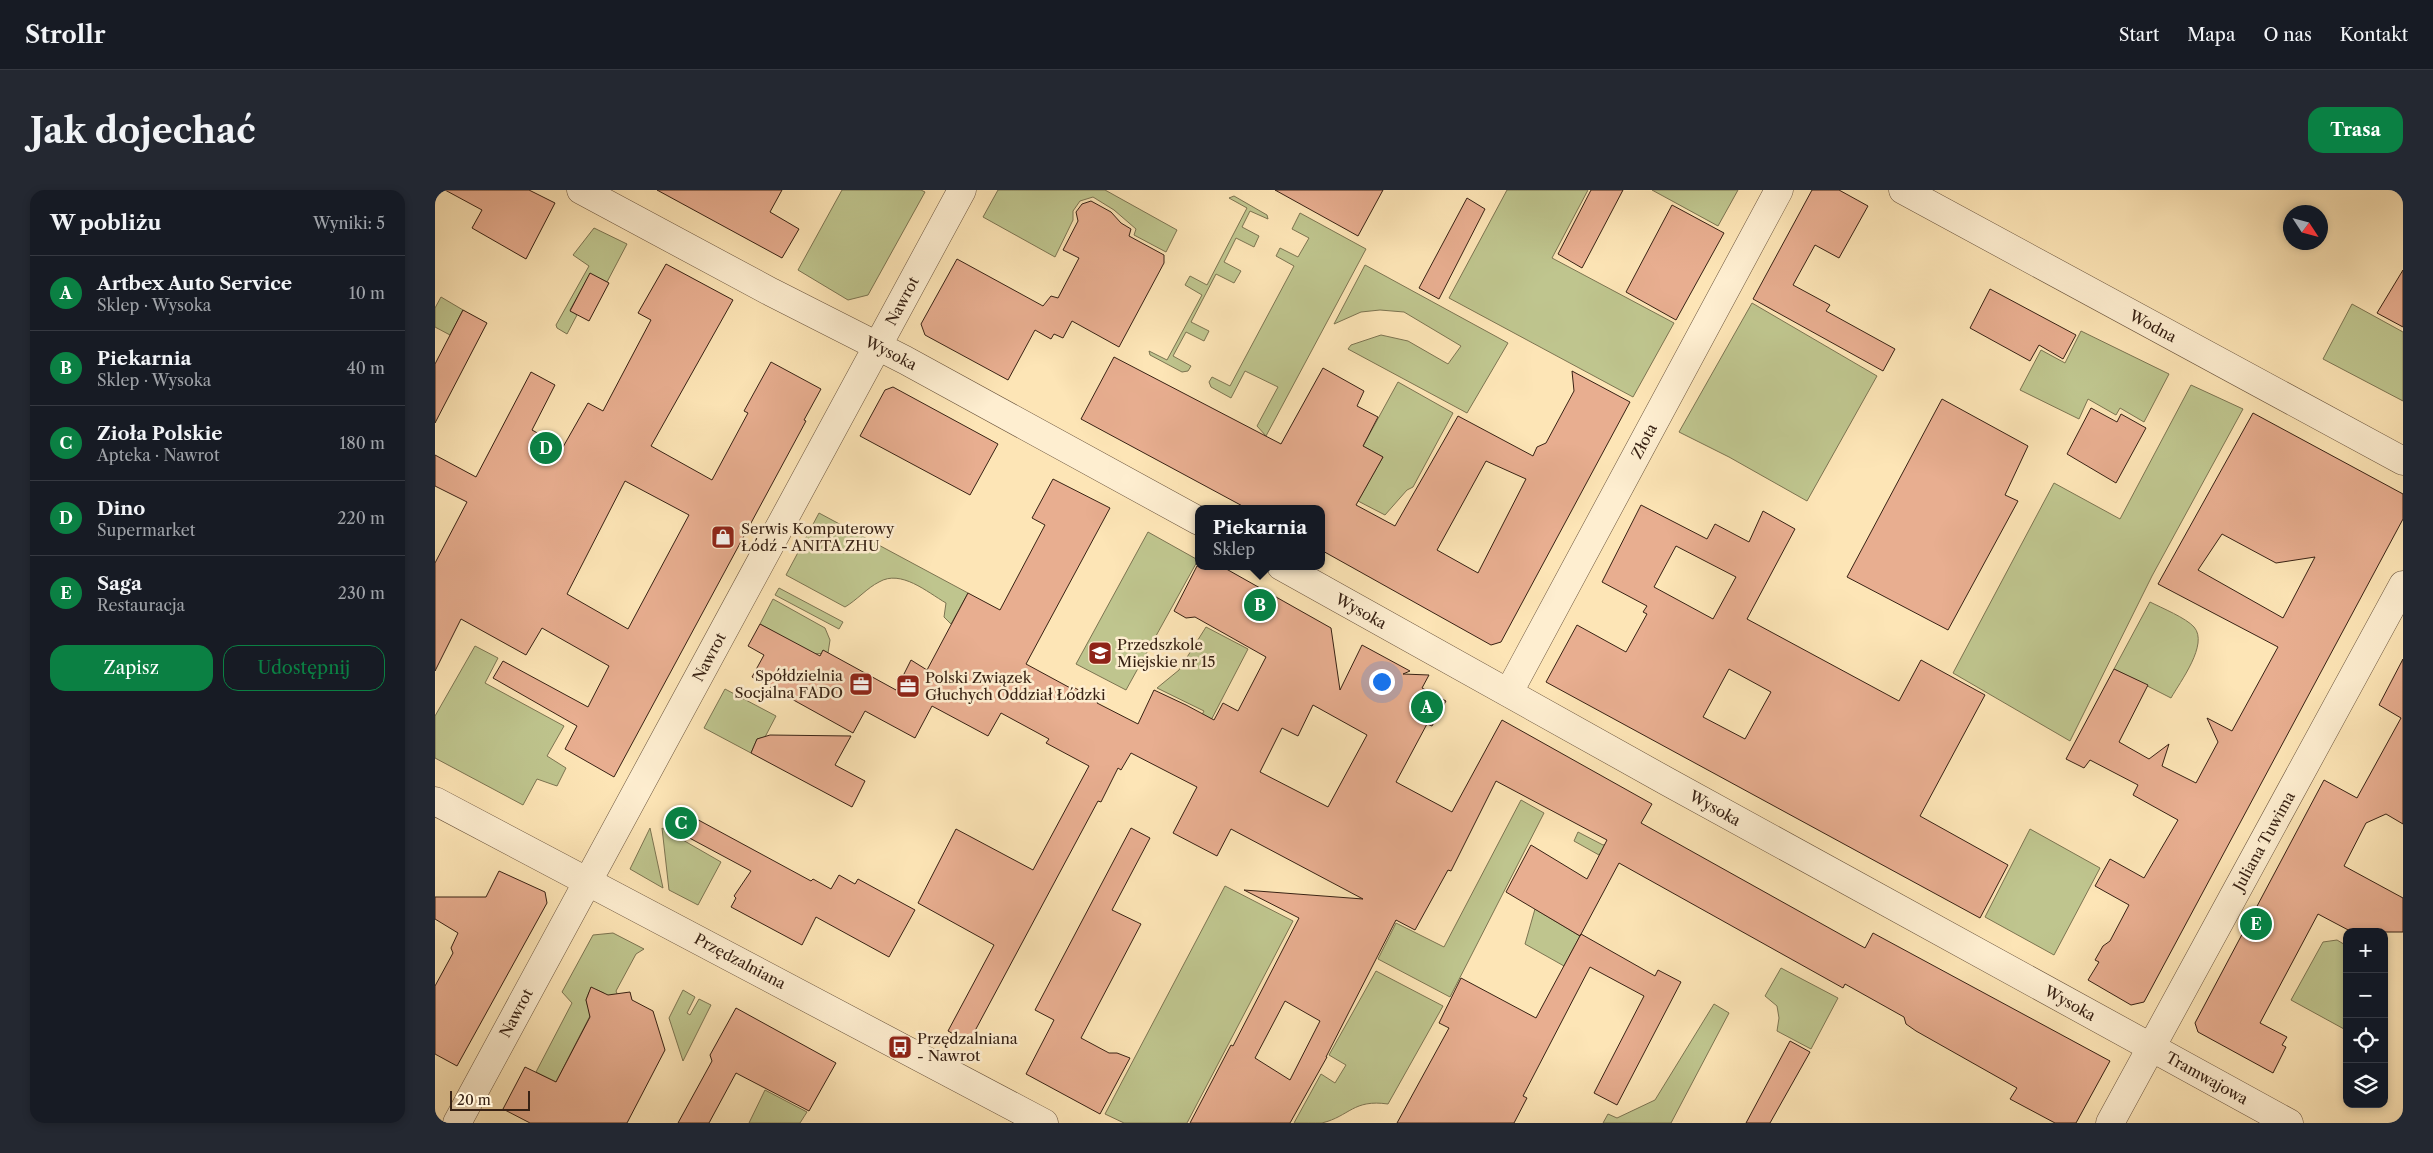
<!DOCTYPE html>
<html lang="pl">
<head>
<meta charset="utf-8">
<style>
	:root { --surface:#171b24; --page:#242831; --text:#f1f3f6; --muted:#9ea1a6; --line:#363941; --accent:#0b8043 }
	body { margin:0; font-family:"Libre Caslon Text",serif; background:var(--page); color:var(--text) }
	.controls { position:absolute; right:15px; bottom:15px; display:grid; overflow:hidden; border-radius:10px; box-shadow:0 2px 8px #0003 }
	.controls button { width:45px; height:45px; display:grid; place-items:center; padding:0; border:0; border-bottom:1px solid var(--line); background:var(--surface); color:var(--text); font:25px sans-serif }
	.compass { position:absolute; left:1848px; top:15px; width:45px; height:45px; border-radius:50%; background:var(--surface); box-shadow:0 2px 8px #0003; rotate:126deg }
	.scale { position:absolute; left:15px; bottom:12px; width:80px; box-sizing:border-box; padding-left:5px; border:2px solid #382214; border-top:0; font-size:14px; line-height:18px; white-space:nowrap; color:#382214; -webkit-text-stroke:4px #feeed0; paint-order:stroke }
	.you { position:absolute; left:946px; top:491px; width:18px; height:18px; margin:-12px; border:4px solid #fff; border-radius:50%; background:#1a73e8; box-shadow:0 0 0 8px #1a73e833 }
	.badge { display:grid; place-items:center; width:32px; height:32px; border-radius:50%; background:var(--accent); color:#fff; font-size:16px; font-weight:700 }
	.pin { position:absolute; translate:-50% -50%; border:2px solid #fff; box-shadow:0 1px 5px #0006 }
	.popup { position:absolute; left:760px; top:315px; width:130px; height:65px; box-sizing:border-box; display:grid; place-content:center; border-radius:10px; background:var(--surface); filter:drop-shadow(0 1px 4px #0005); font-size:16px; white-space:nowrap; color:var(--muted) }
	.popup b { font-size:19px; color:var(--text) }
	.popup::after { content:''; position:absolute; left:50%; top:100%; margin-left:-10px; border:10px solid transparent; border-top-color:var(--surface) }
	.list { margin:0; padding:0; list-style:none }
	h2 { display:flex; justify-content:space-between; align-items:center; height:65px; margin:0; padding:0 20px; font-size:21px }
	h2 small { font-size:16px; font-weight:400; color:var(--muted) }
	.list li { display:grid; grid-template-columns:32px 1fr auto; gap:15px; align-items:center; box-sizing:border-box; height:75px; padding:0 20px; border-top:1px solid var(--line) }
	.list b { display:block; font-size:19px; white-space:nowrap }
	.list p { margin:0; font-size:16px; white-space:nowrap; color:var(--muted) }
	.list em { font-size:16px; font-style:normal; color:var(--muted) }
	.actions { display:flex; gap:10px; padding:15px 20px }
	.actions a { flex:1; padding:11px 0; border:1px solid var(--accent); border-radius:15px; text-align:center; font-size:18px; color:var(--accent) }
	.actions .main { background:var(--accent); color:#fff }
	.icon { flex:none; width:28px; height:28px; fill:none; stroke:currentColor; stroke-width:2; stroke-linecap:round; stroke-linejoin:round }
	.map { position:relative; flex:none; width:1968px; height:933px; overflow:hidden; border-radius:15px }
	header { display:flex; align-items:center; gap:30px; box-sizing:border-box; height:70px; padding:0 25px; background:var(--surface); border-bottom:1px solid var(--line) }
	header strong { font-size:24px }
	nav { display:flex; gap:28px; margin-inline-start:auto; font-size:18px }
	.intro { display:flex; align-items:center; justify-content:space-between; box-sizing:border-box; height:120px; padding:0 30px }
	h1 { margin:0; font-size:35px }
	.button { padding:12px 22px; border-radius:15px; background:var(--accent); color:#fff; font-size:18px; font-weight:700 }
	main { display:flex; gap:30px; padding:0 30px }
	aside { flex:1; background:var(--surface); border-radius:15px; box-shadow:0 2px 8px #0003 }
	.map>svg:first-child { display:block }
	.green { fill:#bfc58e; stroke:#7c7451 }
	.building { fill:#e8ae90; stroke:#382214; fill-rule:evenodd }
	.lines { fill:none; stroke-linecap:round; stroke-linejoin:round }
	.minor-casing { stroke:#69533c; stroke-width:29 }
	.minor { stroke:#feeed0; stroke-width:28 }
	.labels { text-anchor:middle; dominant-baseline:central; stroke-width:5; stroke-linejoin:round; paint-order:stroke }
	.street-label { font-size:15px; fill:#382214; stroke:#feeed0 }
	.poi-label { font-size:15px; fill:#382214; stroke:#feeed0; text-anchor:start }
</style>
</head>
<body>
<header>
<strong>Strollr</strong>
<nav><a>Start</a><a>Mapa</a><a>O nas</a><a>Kontakt</a></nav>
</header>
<div class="intro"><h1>Jak dojechać</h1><a class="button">Trasa</a></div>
<main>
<aside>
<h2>W pobliżu<small>Wyniki: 5</small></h2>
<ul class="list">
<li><span class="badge">A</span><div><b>Artbex Auto Service</b><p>Sklep · Wysoka</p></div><em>10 m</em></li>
<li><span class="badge">B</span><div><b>Piekarnia</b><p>Sklep · Wysoka</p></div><em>40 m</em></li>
<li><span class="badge">C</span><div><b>Zioła Polskie</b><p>Apteka · Nawrot</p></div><em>180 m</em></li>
<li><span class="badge">D</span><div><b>Dino</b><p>Supermarket</p></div><em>220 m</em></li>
<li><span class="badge">E</span><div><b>Saga</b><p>Restauracja</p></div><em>230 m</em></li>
</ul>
<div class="actions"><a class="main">Zapisz</a><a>Udostępnij</a></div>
</aside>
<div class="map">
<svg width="1968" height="933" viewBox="0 0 1968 933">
	<rect width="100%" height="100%" fill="#fde5b6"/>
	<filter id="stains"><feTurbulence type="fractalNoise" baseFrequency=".004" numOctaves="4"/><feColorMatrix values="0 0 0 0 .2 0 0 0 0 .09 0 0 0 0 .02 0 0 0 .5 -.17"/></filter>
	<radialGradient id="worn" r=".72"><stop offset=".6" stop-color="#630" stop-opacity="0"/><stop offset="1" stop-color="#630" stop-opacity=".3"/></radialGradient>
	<!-- green -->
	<path class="green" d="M407 0H486L490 2 433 105 413 110 363 80Z
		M563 0H670L742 40 731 62 699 45 701 39 679 20 658 7 645 11 638 21V30L620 67 548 27Z
		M1072 0H1153L1117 68 1239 133 1198 207 1014 108Z
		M1217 0H1303L1283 36Z
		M799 6 832 25 833 29 815 21 807 37 824 46 819 57 801 48 789 72 806 81 799 93 781 84 756 132 774 141 769 151 751 142 738 166 756 176 753 181 747 182 715 165 714 161 732 170 767 105 750 95 755 86 772 95 812 18 794 8Z
		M865 23 931 59 831 246 822 236 843 197 810 181 796 208 776 197 774 192 777 187 795 196 859 76 841 66 845 58 863 67 874 48 857 39Z
		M159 38 192 54 172 92 155 84 135 120 142 125 132 144 122 138 121 135 154 76 138 65Z
		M930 75 1073 153 1032 223 913 159 916 155 946 145 973 151 1013 174 1026 156 969 122 945 120 926 122 899 134Z
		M6 107 28 120 15 145 0 137V118Z
		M1317 113 1442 186 1372 311 1294 267 1244 242Z
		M1917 114 1968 142V211L1888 169Z
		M1646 141 1734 184 1709 232 1685 218 1681 225 1653 209 1644 229 1585 200 1606 160 1630 173Z
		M963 192 1018 223 978 297 972 300 950 325 923 311 948 267 928 256Z
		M1756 195 1808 219 1717 386 1635 551 1518 483 1619 293 1685 329Z
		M384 323 533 403 516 434 509 427 511 413C492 402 466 379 444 392 432 398 422 410 410 417L351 385Z
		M713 342 763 370 691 500 641 474Z
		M344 398 408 432 404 439 340 405Z
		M338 409 390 438 395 450 393 463 378 464 325 434Z
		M1715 412C1727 418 1751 428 1759 437 1774 454 1745 492 1736 508L1679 479Z
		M771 437 813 459 760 561 750 556 769 521 722 498 744 480Z
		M40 456 63 468 50 493 129 536 112 566 131 578 122 596 102 589 88 615 0 568V526Z
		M290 499 341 526 330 547 322 549 316 563 269 538Z
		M1086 610 1109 623 1015 807 943 769 961 733 1009 757Z
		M215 638 228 698 195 679Z
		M227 638 286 672 263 715 234 700Z
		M1595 639 1665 678 1619 765 1550 727Z
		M1143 642 1168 655 1177 652V660L1166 662 1164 665 1139 651Z
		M790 696 858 731 752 933H689L670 924Z
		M1100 719 1145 746 1129 776 1090 754Z
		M178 743 209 759 201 764 181 801 186 813 171 811 169 803 162 800 154 802 151 810 153 817 160 821 157 822 121 892 101 882 137 813 127 802 158 745Z
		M1902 750 1912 756V834L1909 839 1856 810 1888 752Z
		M1346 778 1403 808 1376 859 1342 841 1344 828 1342 816 1330 806Z
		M941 781 1008 816 953 914C918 909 915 926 887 933 879 933 868 933 859 933L886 884 900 893 911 875 894 865Z
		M248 800 260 807 252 823 255 825 264 809 276 815 248 871 234 828Z
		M1279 814 1294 823 1236 933H1168L1173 924 1182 928 1220 910Z
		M330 900 372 922 365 933H314Z"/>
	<!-- building -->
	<path class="building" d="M10 0H94L120 13 91 69 37 38 47 20Z
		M222 0H347L335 22 364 39 347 68Z
		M840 0H948L923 46Z
		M1156 0H1188L1147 78 1123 64Z
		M1377 0H1404L1433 16 1404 68 1380 55 1358 95 1395 115 1391 121 1460 159 1448 181 1318 109Z
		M1032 8 1050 19 1004 109 984 98Z
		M656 11 676 22 686 33 696 39 694 46 729 65V73L684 157 637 131 628 148 619 144 616 149 600 140 573 190 490 145 486 134 522 69 608 116 616 106 623 108 644 68 628 60 643 31 641 22 647 14Z
		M1237 15 1289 43 1241 130 1191 102Z
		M231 74 298 110 216 256 277 290 313 223 309 221 336 172 386 199 369 230 371 231 179 587 130 559 142 536 58 488 68 471 153 517 174 476 107 438 91 465 26 429 0 481V373L32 312 0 296V265L41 287 96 182 120 195 97 240 128 257 153 213 168 221 216 130 203 123ZM190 291 254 325 193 439 132 404Z
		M1968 80V137L1942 123Z
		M155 83 174 93 154 131 135 121Z
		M1555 99 1641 145 1628 169 1604 155 1595 171 1535 138Z
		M28 120 52 133 0 233V174Z
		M679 167 846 254 888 178 929 201 922 216 943 227 928 256 948 267 921 315 960 336 1023 226 1098 266 1102 257 1111 253 1139 201 1137 181 1195 212 1066 452 1056 455 886 360V319H813L646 229ZM1051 271 1091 289 1043 383 1002 360Z
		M458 197 563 254 535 305 425 246 450 200Z
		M1507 209 1593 256 1570 305 1583 311 1513 440 1412 387Z
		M1656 218 1682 232 1686 224 1711 238 1681 293 1632 264Z
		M1818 223 1968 304V329L1709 812 1696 815 1653 790 1664 772 1660 770 1668 756 1675 751 1694 715 1660 696 1675 669 1709 688 1743 630 1698 605 1703 595 1655 570 1649 578 1631 569 1679 479 1713 495 1684 552 1714 569 1734 554 1727 576 1761 593 1783 552 1772 528 1797 541 1843 457 1723 394ZM1787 344 1841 373 1880 367 1848 428 1763 380Z
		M618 289 675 318 591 474 639 500 640 498 663 510 662 513 703 534 719 500 751 515 779 530 788 513 803 521 831 467 760 427 751 428 739 421 762 376H786L896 438 905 500 927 455 975 481 968 484 994 485 987 498 1011 511 997 536 992 534 961 592 1017 622 1067 530 1217 614 1206 633 1430 758 1438 743 1675 871 1641 933H1620L1575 909 1582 898 1481 841 1471 834 1469 827 1410 794 1408 798 1184 673 1145 746 1071 702 1096 655 1152 689 1172 650 1061 591 1016 681 1013 680 980 740 961 730 891 867H892L855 933H755L796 855 798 856 864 728 809 700 928 709 796 639 782 666 738 643 762 597 696 563 686 580 683 578 666 612 663 611 534 852 513 841 559 755 483 713 521 639 598 680 654 576 611 553 614 549 566 523 553 546 497 516 480 548 430 521 418 543 317 487 329 465 313 456 325 434 385 466 388 460 461 500 476 470 492 480 533 403 565 420 610 335 597 328ZM878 515 932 545 893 617 825 582 847 538 863 546ZM850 811 885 831 855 890 820 868Z
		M1206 315 1272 349 1280 334 1314 352 1328 321 1360 339 1312 429 1464 511 1486 470 1550 505 1485 626 1573 675 1545 728 1111 492 1142 435 1191 462 1212 424 1208 422 1212 416 1167 392ZM1241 356 1301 387 1278 429 1219 397ZM1294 479 1336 502 1310 549 1268 527Z
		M1968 469V634L1951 624 1931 633 1909 676 1968 708V742H1917L1883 724 1825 833 1852 847 1847 855 1851 857 1838 883 1763 842 1760 833 1889 590 1922 608 1966 528 1944 515Z
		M335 545 416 546 400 575 430 591 417 617 316 563 322 549Z
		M256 626 376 691 378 689 396 699 404 685 420 694 423 689 480 720 454 767 381 727 367 755 296 717 301 708 299 706 316 681 247 644Z
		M696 638 715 648 677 720 706 734 646 848 674 863H682L695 868 665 924 591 884 619 830 600 820Z
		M64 681 110 702 112 713 22 876 0 864V796L18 763 16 758 23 743 0 729V707H51Z
		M1146 744 1220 786 1223 780 1246 792 1182 915 1159 903 1209 806 1155 777 1088 906 1092 908 1079 933H962L1014 838 1004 833 1026 788 1101 828Z
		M156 797 173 805 195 802 197 810 218 821 230 860 192 933H95L68 919 90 877 121 892 155 827 151 810Z
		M301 818 401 873 374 921 301 883 274 933H243L277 871 275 865Z
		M1355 851 1375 862 1335 933H1311Z"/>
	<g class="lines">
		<!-- minor casing -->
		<g class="minor-casing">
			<path id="minor" d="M146 0 336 102 470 170 764 331
				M1468 0 1968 271
				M846 376 1233 592 1854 933
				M1074 502 1344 0
				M0 611 609 933
				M22 933 527 0
				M1675 933 1968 395"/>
		</g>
		<!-- minor -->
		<use href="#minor" class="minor"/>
	</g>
	<!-- icons -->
	<defs>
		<g id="shop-square" transform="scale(1.25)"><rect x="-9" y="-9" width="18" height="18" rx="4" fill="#8f2418" stroke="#feeed0"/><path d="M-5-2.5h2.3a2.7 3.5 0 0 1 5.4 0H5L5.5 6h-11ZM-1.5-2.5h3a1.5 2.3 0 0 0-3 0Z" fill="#fff"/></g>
		<g id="school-square" transform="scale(1.25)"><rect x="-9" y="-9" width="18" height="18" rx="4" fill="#8f2418" stroke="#feeed0"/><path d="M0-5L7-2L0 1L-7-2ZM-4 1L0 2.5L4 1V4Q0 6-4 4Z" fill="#fff"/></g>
		<g id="office-square" transform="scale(1.25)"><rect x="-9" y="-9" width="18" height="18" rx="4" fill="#8f2418" stroke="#feeed0"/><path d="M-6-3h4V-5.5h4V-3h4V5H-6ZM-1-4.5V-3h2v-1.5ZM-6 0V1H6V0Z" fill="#fff"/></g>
		<g id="bus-square" transform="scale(1.25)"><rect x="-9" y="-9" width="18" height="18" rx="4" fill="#8f2418" stroke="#feeed0"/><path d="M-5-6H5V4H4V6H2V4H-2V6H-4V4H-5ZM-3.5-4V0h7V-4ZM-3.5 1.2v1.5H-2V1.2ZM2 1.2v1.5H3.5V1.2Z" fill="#fff"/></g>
	</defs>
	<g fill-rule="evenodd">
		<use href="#shop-square" x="288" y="347"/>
		<use href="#school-square" x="665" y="463"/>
		<use href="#office-square" x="426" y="494"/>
		<use href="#office-square" x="473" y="496"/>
		<use href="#bus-square" x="465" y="857"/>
	</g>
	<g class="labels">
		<!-- street labels -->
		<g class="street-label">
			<text transform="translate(467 111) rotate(-62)">Nawrot</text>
			<text transform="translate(1718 136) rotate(28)">Wodna</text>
			<text transform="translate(456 163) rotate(27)">Wysoka</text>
			<text transform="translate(1209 251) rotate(-62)">Złota</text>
			<text transform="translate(926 421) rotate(29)">Wysoka</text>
			<text transform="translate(274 467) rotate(-62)">Nawrot</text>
			<text transform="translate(1280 618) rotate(29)">Wysoka</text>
			<text transform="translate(1829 651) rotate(-61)">Juliana Tuwima</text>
			<text transform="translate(305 771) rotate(28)">Przędzalniana</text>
			<text transform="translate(1635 813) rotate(29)">Wysoka</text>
			<text transform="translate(81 823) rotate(-62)">Nawrot</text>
			<text transform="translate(1772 888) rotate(29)">Tramwajowa</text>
		</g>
		<!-- poi labels -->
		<g class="poi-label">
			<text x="306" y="338">Serwis Komputerowy<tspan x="306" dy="17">Łódź - ANITA ZHU</tspan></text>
			<text x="682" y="454">Przedszkole<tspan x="682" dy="17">Miejskie nr 15</tspan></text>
			<text x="408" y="485" text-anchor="end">Spółdzielnia<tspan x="408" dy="17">Socjalna FADO</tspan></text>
			<text x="490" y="487">Polski Związek<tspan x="490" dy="17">Głuchych Oddział Łódzki</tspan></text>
			<text x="482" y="848">Przędzalniana<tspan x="482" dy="17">- Nawrot</tspan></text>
		</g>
	</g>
	<rect width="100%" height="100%" filter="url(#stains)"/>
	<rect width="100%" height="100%" fill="url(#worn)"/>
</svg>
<div class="controls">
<button>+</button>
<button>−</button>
<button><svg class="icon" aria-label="locate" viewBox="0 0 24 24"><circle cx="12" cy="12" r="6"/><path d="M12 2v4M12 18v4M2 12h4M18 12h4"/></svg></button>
<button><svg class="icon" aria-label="layers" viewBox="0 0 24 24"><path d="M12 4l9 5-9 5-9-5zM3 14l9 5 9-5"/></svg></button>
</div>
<svg class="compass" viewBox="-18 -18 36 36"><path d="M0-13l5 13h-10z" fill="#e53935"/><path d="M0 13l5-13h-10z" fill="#9ea1a6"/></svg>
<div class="scale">20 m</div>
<div class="you"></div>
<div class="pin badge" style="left:992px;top:517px">A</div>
<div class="pin badge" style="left:825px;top:415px">B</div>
<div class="popup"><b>Piekarnia</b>Sklep</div>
<div class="pin badge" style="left:246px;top:633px">C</div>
<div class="pin badge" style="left:111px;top:258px">D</div>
<div class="pin badge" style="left:1821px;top:734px">E</div>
</div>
</main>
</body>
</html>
